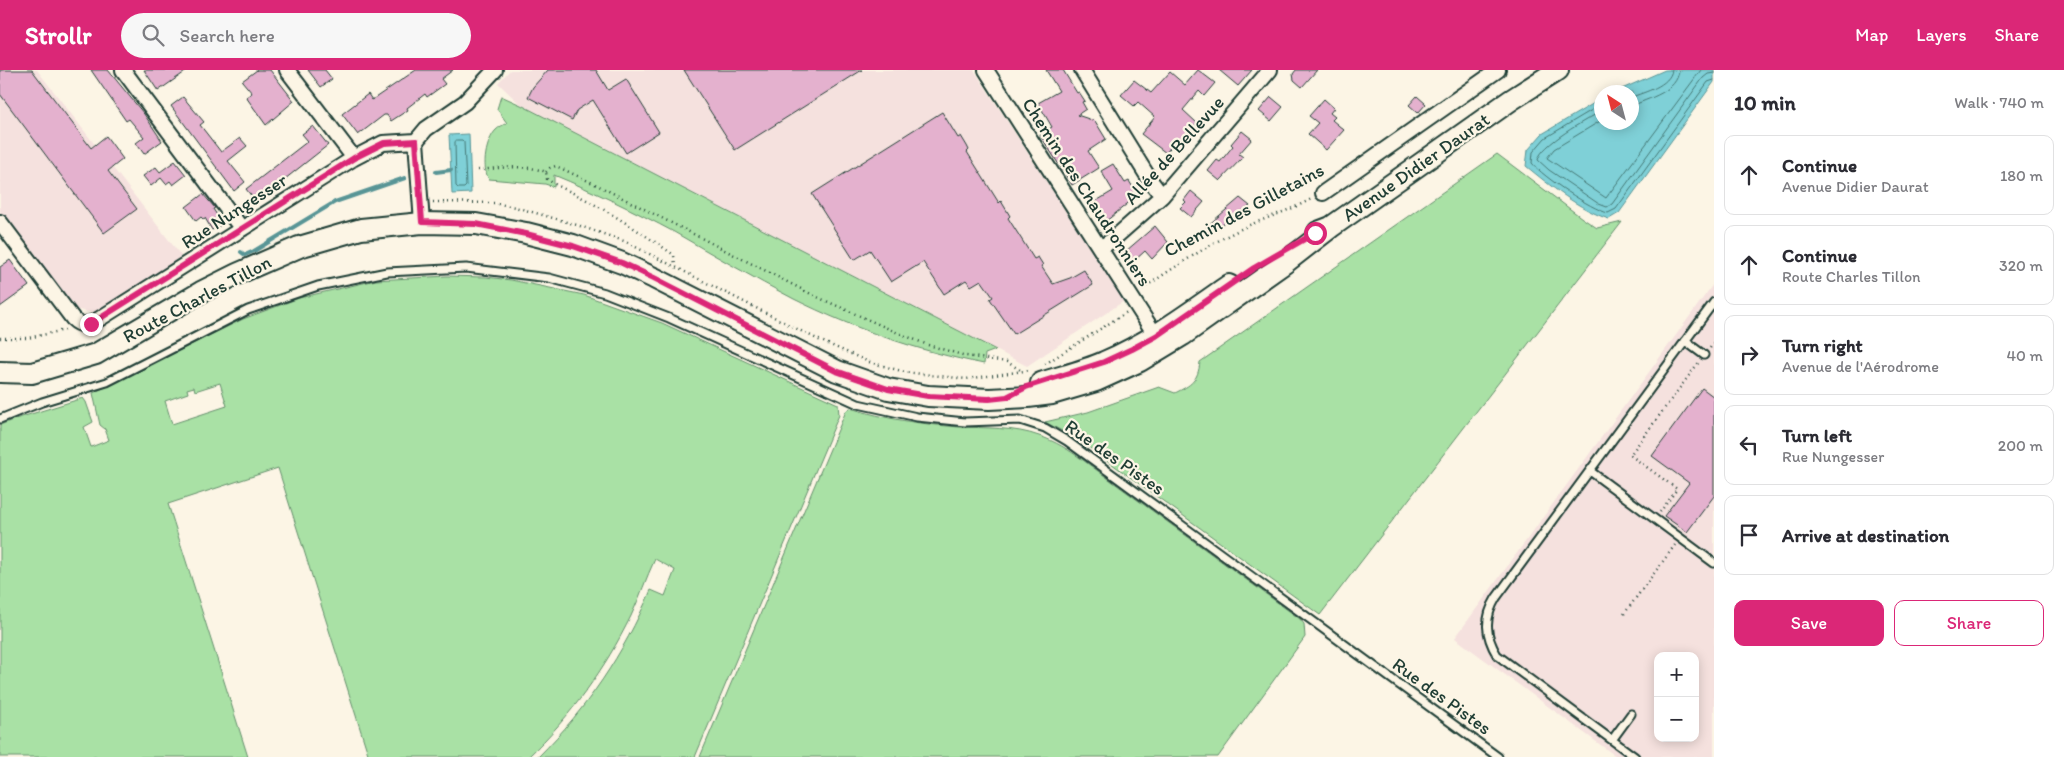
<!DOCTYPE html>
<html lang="en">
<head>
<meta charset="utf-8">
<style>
	:root { --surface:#fff; --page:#f7f7f7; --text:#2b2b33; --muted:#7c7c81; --line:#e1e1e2; --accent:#db2777 }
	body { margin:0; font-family:Itim,sans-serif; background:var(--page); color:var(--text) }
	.controls { position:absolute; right:15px; bottom:15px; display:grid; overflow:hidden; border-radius:10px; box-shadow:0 2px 12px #0003 }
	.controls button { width:45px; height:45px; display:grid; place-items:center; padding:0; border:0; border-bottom:1px solid var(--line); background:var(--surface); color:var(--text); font:25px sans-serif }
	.compass { position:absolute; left:1594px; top:15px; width:45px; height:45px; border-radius:50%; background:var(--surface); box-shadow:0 2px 12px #0003; rotate:324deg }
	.stop { position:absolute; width:15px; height:15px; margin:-11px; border:4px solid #db2777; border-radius:50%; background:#fff }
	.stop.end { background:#db2777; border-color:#fff; box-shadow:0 1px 5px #0008 }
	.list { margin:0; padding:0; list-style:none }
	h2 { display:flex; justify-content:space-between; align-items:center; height:65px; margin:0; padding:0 20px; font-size:21px }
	h2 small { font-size:16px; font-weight:400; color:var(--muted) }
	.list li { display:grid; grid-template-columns:32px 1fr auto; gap:15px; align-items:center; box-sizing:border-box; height:80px; margin:0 10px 10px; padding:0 10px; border:1px solid var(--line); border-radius:10px }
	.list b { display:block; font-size:19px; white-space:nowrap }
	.list p { margin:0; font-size:16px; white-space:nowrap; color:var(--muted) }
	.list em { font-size:16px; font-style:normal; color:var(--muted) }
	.actions { display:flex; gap:10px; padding:15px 20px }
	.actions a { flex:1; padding:11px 0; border:1px solid var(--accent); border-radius:10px; text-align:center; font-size:18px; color:var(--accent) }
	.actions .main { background:var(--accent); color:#fff }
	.icon { flex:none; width:28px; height:28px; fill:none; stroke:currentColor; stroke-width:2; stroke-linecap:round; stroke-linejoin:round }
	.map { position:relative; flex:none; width:1714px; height:687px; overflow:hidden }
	header { display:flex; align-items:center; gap:30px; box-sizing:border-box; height:70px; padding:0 25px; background:var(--accent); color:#fff }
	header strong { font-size:24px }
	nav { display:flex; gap:28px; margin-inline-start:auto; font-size:18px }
	.search { width:350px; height:45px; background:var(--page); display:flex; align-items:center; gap:12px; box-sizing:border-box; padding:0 18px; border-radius:28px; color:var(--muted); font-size:19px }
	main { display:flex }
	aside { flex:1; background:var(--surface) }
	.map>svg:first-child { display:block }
	.built { fill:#f5e1de; fill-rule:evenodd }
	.green { fill:#a9e1a5; stroke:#648f6c; fill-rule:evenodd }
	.water { fill:#7fd0d7; stroke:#599596 }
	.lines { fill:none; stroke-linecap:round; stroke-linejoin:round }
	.shore { stroke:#457875; stroke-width:1 }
	.stream { stroke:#599596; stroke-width:4 }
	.building { fill:#e4b1ce; stroke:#1f3d34 }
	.service-casing { stroke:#1f3d34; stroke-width:11 }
	.minor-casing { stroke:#1f3d34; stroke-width:18 }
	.secondary-casing { stroke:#1f3d34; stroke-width:24 }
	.path { stroke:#1f3d34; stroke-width:2.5; stroke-dasharray:1 4; stroke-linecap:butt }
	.service { stroke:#fcf5e5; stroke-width:7 }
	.minor { stroke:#fcf5e5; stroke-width:14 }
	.secondary { stroke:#fcf5e5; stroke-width:20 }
	.route { stroke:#db2777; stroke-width:6 }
	.labels { text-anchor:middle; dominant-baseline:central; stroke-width:4.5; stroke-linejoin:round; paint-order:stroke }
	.street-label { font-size:19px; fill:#1f3d34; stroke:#fcf5e5 }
</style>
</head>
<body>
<header>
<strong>Strollr</strong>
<div class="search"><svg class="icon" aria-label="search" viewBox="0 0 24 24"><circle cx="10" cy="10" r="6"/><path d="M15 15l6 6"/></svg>Search here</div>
<nav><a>Map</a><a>Layers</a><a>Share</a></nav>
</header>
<main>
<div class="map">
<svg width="1714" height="687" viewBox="0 0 1714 687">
	<rect width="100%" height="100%" fill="#fcf5e5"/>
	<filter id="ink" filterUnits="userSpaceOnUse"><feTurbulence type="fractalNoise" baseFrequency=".02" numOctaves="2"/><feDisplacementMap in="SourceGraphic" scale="10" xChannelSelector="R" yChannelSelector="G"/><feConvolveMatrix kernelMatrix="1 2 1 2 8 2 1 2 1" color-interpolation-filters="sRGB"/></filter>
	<g filter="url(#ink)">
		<!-- built -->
		<path class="built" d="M0 0H37L182 187 93 243 74 239 9 150 0 157Z
			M510 0H974L1124 231 1027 296 521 35 498 13Z
			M1714 213V687H1617L1455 568ZM1658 586H1695V668H1658Z"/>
		<!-- green -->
		<path class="green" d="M501 26 521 35 996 280 985 284 984 294C918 281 854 259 794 229 753 208 714 185 674 162 635 141 595 122 554 105V117L545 114 489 109C481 98 486 70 496 60 499 57 503 55 507 53L497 39Z
			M1497 84 1582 148 1597 158 1622 152 1320 545 1079 370 1045 352 1088 342 1159 317 1175 323C1191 315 1198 311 1200 292Z
			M447 206 485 207 511 210 584 225 662 253 838 334 839 345 695 687H538C589 636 622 586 651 520L665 526 675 500 655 489C646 508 640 527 631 546 605 599 571 646 528 687H369L278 398 168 434 248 687H0V355L15 349 83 328 86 332 93 352 84 357 91 377 109 370 105 359 100 355 93 323 243 249 299 228 376 210ZM220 313 227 336 172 354 165 331 188 323 187 319 194 317 195 321Z
			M850 338C885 349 921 354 959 357 984 358 1015 357 1039 366 1055 371 1069 380 1083 390L1300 549 1304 554 1305 567 1218 687H700L846 341Z"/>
		<!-- water -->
		<path class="water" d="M1665 0H1714V12L1619 143 1609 149C1580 140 1549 115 1526 96L1528 80 1542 64 1601 29 1602 52H1632V22H1615Z
			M469 64 471 123 452 124 449 65Z"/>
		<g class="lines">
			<!-- shore -->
			<path class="shore" d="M1632 27C1644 22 1670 16 1672 0
				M1602 34 1545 68 1533 82 1532 93C1543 107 1591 139 1608 143L1616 139 1708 12 1714 10
				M1632 36C1648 28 1678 22 1679 0
				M1602 41C1587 49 1540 75 1538 90L1549 100 1599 134 1607 137 1612 134 1703 8 1708 4 1714 3
				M1602 50 1554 79 1547 88 1606 128 1701 0
				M457 70H462L464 72 466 116 464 118H458L456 116 455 72Z"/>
			<!-- stream -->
			<path class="stream" d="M436 102 451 100
				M241 182 245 185 254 181 335 132 405 108"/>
		</g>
		<!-- building -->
		<path class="building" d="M0 0H32L91 78 106 66 123 89 108 101 137 139 104 163 0 24Z
			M91 0H108L144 44 162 71 144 84 136 73 144 67 129 49 126 51Z
			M144 0H188L158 21Z
			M257 0H270L294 31 266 55 246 27 252 23 242 11Z
			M308 0H325L332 9 321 17Z
			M416 0H453L441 9 445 14 427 27 425 24 407 38 408 40 391 51 387 45H384L358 65 342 44 368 24 372 30Z
			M548 0H596L608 20 626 9 659 62 626 83 593 30 577 40 572 50 528 27 533 17Z
			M684 0H862L735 80Z
			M1046 0H1063L1077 23 1079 22 1085 31 1082 32 1086 39 1077 45 1095 51 1106 69 1088 81 1099 98 1072 115 1040 65 1052 57 1038 33 1059 21Z
			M1198 0 1215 13 1204 26 1199 21 1183 40 1197 53 1191 60 1193 62 1179 79 1173 74 1166 83 1141 64 1155 47 1138 32 1134 36 1121 25 1134 10 1151 23 1170 2 1185 15Z
			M1219 0H1252L1238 16Z
			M1296 0H1317L1302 17 1294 10 1293 4Z
			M1417 26 1426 34 1418 43 1409 35Z
			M183 27 204 52 200 55 221 82 240 68 247 76 228 91 245 112 234 121 171 36Z
			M1271 27 1283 37 1271 51 1259 41Z
			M1324 29 1334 38 1330 43 1335 47 1332 50 1344 60 1326 80 1308 64 1318 53 1309 46Z
			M942 42 958 68 961 66 967 76 969 80 967 82 999 133 1001 131 1010 146 1008 148 1034 189 1038 187 1043 195 1041 196 1053 214 1070 208 1084 200 1093 215 1014 264 990 229 993 227 981 210 971 216 966 210 944 224 923 192 891 212 870 180 854 190 812 124Z
			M313 56 328 75 256 132 246 119 308 71 302 64Z
			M1242 61 1252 69 1239 84 1243 87 1220 111 1208 101 1217 90 1220 92 1233 76 1231 74Z
			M175 91 186 105 173 115 170 111 166 114 161 108 151 116 143 106 156 97 160 102Z
			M1113 94 1125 113 1129 111 1138 125 1105 152 1093 133 1113 121 1101 101Z
			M1191 121 1204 132 1191 147 1180 138 1186 132 1184 130Z
			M203 124 215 138 213 139 223 154 212 160 205 148 203 149 201 147 196 151 186 137Z
			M1240 128 1250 136 1210 162 1206 157Z
			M1155 156 1168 172 1152 189 1145 181 1134 191 1126 181Z
			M10 190 29 216 0 237V197Z
			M1702 318 1714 327V426L1687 462 1664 446 1689 413 1652 386Z"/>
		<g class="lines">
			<!-- service casing -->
			<g class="service-casing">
				<path id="service" d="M1685 271 1704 285
					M0 349 42 332 107 312 248 240 318 216 387 202 466 198 549 208 605 223 669 248 858 334 917 347 965 352 1020 350 1045 358 1067 371 1498 687
					M1590 401 1714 493
					M1612 670 1631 644
					M1635 687 1497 585C1485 565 1484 548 1496 528L1714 232"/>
			</g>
			<!-- minor casing -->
			<g class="minor-casing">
				<path id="minor" d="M123 0 242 159
					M287 0 354 88
					M986 0 1156 266
					M1082 0 1150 110 1162 126
					M1323 123 1498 0
					M0 152 73 249C80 256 87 256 96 251L354 88 383 73 416 71
					M422 153 416 71 426 59 465 32 495 0
					M1100 178 1111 171 1162 126 1270 0"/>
			</g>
			<!-- secondary casing -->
			<g class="secondary-casing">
				<path id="secondary" d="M1318 162 1331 157 1511 30 1558 0
					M0 302 32 303 96 284 201 222 237 204 299 177 361 159 422 153 476 154 526 163 573 175 622 193 654 208 837 301 888 319 928 326 989 329 1028 327 1052 324 1096 311 1140 291 1183 265 1286 192 1331 157
					M1041 313C1062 306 1084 301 1104 292 1149 273 1189 243 1229 215"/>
			</g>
			<!-- path -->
			<path class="path" d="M478 100C499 98 526 94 546 102L547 109C558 117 570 121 581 127 613 144 644 164 674 185L675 196
				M546 102 550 98 556 96 597 115 815 226 896 262 928 275 966 286 1007 292 1022 301
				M433 132 494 133 515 137 577 155 624 171 819 270 869 292 905 302 966 309 1031 300
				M1142 219C1175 197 1209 174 1245 157 1268 147 1292 140 1313 128
				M0 268H28L65 260
				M1710 278 1714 272
				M1045 294 1127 242
				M1660 442 1677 419 1630 385 1699 292
				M1624 544 1675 475"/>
			<!-- service -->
			<use href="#service" class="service"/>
			<!-- minor -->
			<use href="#minor" class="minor"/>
			<!-- secondary -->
			<use href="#secondary" class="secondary"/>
		</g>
	</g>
	<g class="lines" filter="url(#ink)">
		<!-- route -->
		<path class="route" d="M91 254 354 88 384 73 416 71 422 152 476 154 526 164 573 176 622 193 654 208 836 301 888 319 928 326 989 329 1007 327 1026 317 1104 292 1132 279 1156 266 1254 198 1315 163"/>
	</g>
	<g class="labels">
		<!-- street labels -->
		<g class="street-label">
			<text transform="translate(1174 80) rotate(-48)">Allée de Bellevue</text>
			<text transform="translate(1416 97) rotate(-35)">Avenue Didier Daurat</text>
			<text transform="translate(1087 122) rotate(57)">Chemin des Chaudronniers</text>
			<text transform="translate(1244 140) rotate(-28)">Chemin des Gilletains</text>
			<text transform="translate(234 141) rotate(-33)">Rue Nungesser</text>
			<text transform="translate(197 229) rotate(-28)">Route Charles Tillon</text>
			<text transform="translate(1115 387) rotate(35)">Rue des Pistes</text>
			<text transform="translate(1442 626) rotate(36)">Rue des Pistes</text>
		</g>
	</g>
</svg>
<div class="controls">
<button>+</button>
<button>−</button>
</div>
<svg class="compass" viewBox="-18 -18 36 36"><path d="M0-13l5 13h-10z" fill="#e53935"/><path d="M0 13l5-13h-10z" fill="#7c7c81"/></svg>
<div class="stop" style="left:1315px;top:163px"></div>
<div class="stop end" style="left:91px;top:254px"></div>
</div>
<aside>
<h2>10 min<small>Walk · 740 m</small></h2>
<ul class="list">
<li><svg class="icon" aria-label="ahead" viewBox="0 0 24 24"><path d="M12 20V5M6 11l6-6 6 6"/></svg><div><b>Continue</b><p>Avenue Didier Daurat</p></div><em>180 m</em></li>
<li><svg class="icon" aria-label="ahead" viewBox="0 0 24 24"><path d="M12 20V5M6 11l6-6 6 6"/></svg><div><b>Continue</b><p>Route Charles Tillon</p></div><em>320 m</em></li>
<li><svg class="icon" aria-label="right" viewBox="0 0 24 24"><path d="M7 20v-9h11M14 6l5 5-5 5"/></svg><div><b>Turn right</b><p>Avenue de l'Aérodrome</p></div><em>40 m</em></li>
<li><svg class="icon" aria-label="left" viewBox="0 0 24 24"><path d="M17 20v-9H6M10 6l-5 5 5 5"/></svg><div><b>Turn left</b><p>Rue Nungesser</p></div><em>200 m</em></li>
<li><svg class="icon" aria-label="arrive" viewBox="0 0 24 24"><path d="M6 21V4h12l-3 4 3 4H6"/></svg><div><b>Arrive at destination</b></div></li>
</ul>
<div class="actions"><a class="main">Save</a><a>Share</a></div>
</aside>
</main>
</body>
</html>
